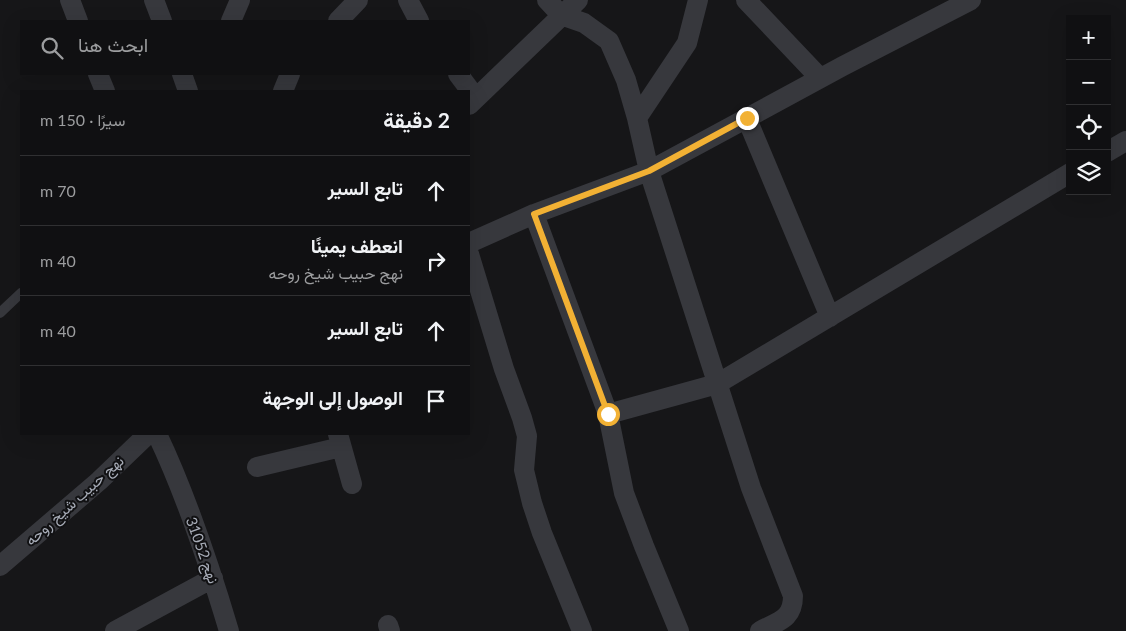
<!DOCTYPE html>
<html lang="ar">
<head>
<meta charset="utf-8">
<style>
	:root { --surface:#101012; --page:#1e1e20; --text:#f1f3f6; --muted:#9c9d9f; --line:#303032 }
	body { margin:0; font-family:Lato,Vazirmatn,sans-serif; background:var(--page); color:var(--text); direction:rtl }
	.controls { position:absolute; right:15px; top:15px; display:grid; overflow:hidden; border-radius:0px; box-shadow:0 5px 20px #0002 }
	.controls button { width:45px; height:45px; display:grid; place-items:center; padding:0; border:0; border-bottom:1px solid var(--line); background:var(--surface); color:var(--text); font:25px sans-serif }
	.stop { position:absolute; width:15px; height:15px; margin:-11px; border:4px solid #f2b134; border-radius:50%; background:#fff }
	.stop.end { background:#f2b134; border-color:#fff; box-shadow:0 1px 5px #0008 }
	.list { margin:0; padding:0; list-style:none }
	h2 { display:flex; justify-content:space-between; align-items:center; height:65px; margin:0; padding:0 20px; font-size:21px }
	h2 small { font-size:16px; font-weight:400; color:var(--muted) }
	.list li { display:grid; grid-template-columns:32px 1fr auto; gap:15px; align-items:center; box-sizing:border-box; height:70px; padding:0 20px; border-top:1px solid var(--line) }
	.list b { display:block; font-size:19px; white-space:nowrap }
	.list p { margin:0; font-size:16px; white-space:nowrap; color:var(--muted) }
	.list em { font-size:16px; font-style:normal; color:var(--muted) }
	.icon { flex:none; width:28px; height:28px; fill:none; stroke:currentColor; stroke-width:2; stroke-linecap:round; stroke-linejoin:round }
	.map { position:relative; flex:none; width:1126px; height:631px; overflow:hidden; direction:ltr }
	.search { position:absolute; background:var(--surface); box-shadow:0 5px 20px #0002; left:20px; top:20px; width:450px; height:55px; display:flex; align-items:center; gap:12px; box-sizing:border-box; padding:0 18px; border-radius:0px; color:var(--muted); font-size:19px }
	.panel { position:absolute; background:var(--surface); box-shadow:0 5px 20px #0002; left:20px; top:90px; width:450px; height:345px; border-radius:0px; direction:rtl }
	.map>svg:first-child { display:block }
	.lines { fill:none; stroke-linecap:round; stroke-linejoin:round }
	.lane { stroke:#37383d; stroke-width:10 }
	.street { stroke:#37383d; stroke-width:20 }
	.route { stroke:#f2b134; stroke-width:6 }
	.labels { text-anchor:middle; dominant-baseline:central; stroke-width:4; stroke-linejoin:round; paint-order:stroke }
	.street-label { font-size:15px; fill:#a8adb8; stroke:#111113 }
</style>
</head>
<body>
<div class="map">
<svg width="1126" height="631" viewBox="0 0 1126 631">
	<rect width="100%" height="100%" fill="#161618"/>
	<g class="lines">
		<!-- lane -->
		<path class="lane" d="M0 313 21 293"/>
		<!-- street -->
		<path class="street" d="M70 0 78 21
			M154 0 162 21
			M408 0 419 21
			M547 0 561 15 584 23 609 41 626 80 637 118 649 171 751 488 793 596C793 619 779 621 760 631
			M746 0 820 78
			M231 21 240 0
			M338 21 358 0
			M98 74 105 91
			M182 74 188 91
			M458 74 476 98
			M283 91 290 74
			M469 105 578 0
			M637 118 687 43 698 0
			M747 119 830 317
			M1107 152 1126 141
			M534 214 608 414 624 493 644 546 679 631
			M469 243 534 214 649 171 843 66 971 0
			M469 254 504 369 522 418 527 436 524 470 532 503 542 533 582 631
			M608 414 717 384 1070 173
			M157 434C187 497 209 564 229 631
			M338 434 352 484
			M257 467 341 447
			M0 566 99 481 148 434
			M388 625 390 631
			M115 631 213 578"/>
	</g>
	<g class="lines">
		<!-- route -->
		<path class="route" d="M608 414 534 214 649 171 747 118"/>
	</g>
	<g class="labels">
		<!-- street labels -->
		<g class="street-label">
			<text transform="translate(74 500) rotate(-42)">نهج حبيب شيخ روحه</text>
			<text transform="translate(203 550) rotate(70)">نهج 31052</text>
		</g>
	</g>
</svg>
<div class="controls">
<button>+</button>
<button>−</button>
<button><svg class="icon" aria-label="locate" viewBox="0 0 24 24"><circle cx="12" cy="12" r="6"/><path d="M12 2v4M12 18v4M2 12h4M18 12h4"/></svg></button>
<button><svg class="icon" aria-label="layers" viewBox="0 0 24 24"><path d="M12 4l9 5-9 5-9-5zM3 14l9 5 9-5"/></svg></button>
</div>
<div class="stop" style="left:608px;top:414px"></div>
<div class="stop end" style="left:747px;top:118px"></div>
<div class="search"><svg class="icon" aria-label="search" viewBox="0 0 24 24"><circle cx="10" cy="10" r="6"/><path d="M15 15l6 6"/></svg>ابحث هنا</div>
<section class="panel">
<h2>2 دقيقة<small>سيرًا · 150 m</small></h2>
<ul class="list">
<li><svg class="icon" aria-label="ahead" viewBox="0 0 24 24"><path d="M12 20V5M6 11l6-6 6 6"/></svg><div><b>تابع السير</b></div><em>70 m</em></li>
<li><svg class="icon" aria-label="right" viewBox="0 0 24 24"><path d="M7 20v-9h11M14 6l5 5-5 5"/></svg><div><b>انعطف يمينًا</b><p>نهج حبيب شيخ روحه</p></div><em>40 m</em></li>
<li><svg class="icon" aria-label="ahead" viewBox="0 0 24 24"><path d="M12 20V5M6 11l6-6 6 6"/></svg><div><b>تابع السير</b></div><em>40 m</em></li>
<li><svg class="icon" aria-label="arrive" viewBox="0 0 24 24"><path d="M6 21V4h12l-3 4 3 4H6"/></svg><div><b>الوصول إلى الوجهة</b></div></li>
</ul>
</section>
</div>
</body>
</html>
